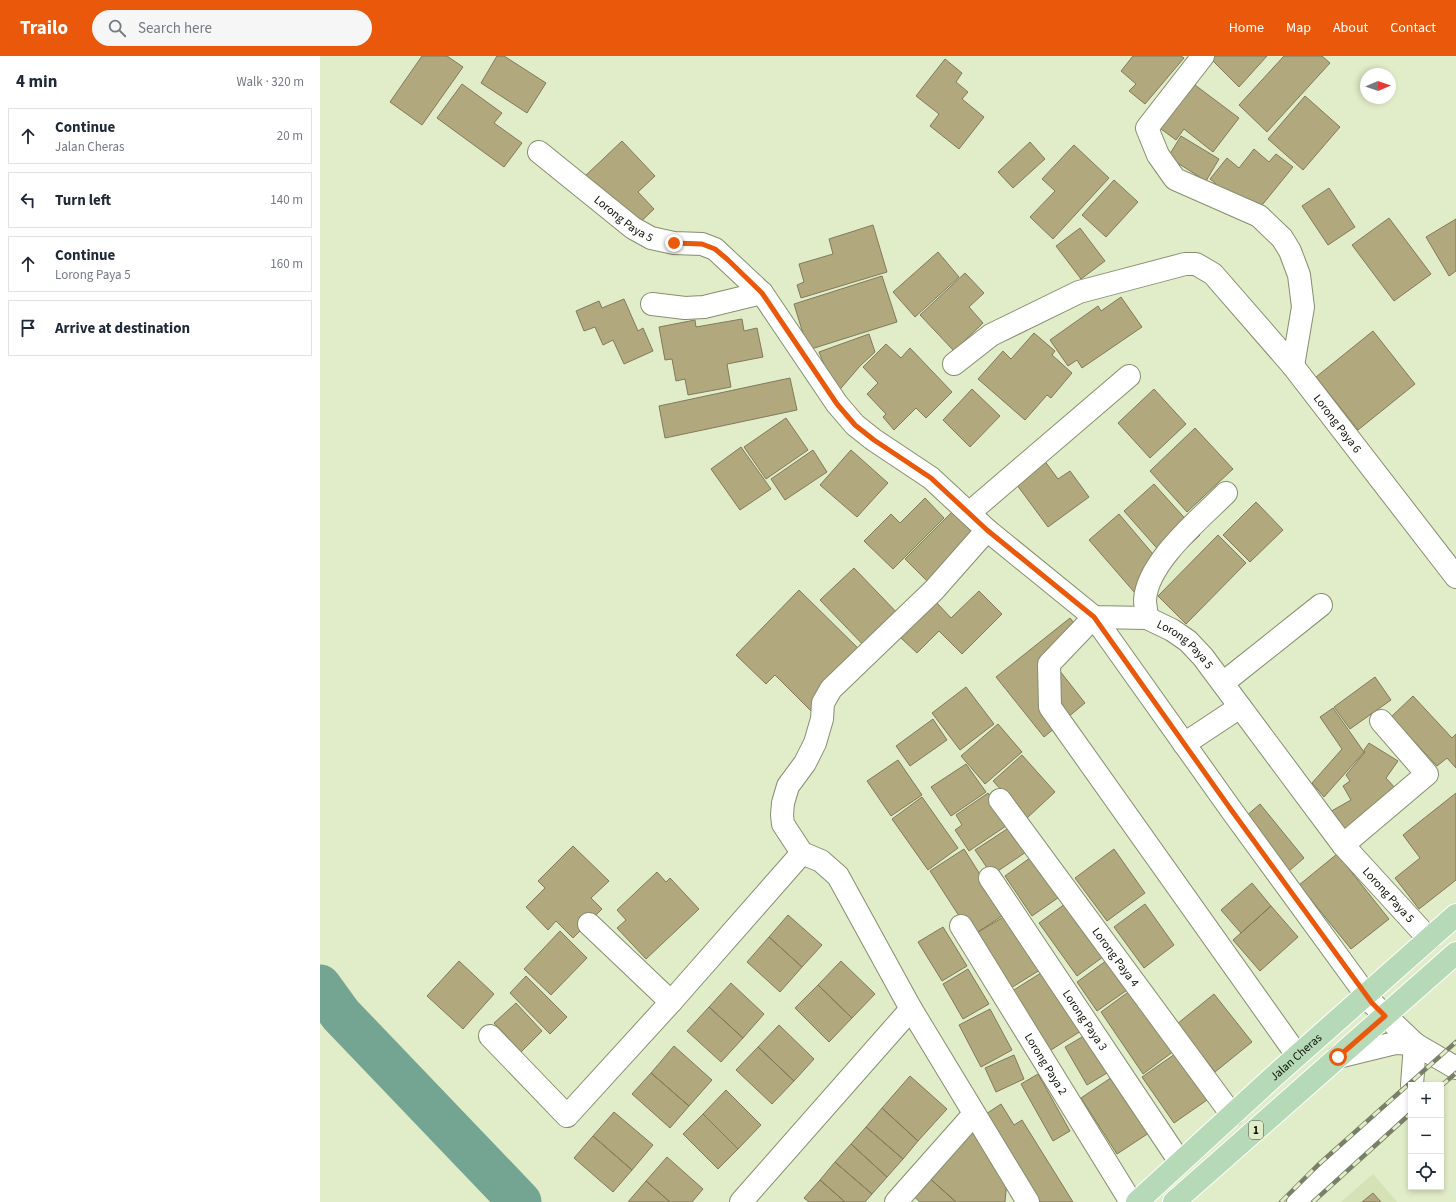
<!DOCTYPE html>
<html lang="en">
<head>
<meta charset="utf-8">
<style>
	:root { --surface:#fff; --page:#f6f6f7; --text:#1f2937; --muted:#747a83; --line:#e0e1e3; --accent:#ea580c }
	body { margin:0; font-family:"Source Sans 3",sans-serif; background:var(--page); color:var(--text) }
	.controls { position:absolute; right:12px; bottom:12px; display:grid; overflow:hidden; border-radius:0px; box-shadow:0 2px 6px #0003 }
	.controls button { width:36px; height:36px; display:grid; place-items:center; padding:0; border:0; border-bottom:1px solid var(--line); background:var(--surface); color:var(--text); font:20px sans-serif }
	.compass { position:absolute; left:1040px; top:12px; width:36px; height:36px; border-radius:50%; background:var(--surface); box-shadow:0 2px 6px #0003; rotate:88deg }
	.stop { position:absolute; width:12px; height:12px; margin:-9px; border:3px solid #ea580c; border-radius:50%; background:#fff }
	.stop.end { background:#ea580c; border-color:#fff; box-shadow:0 1px 4px #0008 }
	.list { margin:0; padding:0; list-style:none }
	h2 { display:flex; justify-content:space-between; align-items:center; height:52px; margin:0; padding:0 16px; font-size:17px }
	h2 small { font-size:13px; font-weight:400; color:var(--muted) }
	.list li { display:grid; grid-template-columns:26px 1fr auto; gap:12px; align-items:center; box-sizing:border-box; height:56px; margin:0 8px 8px; padding:0 8px; border:1px solid var(--line); border-radius:0px }
	.list b { display:block; font-size:15px; white-space:nowrap }
	.list p { margin:0; font-size:13px; white-space:nowrap; color:var(--muted) }
	.list em { font-size:13px; font-style:normal; color:var(--muted) }
	.icon { flex:none; width:22px; height:22px; fill:none; stroke:currentColor; stroke-width:2; stroke-linecap:round; stroke-linejoin:round }
	.map { position:relative; flex:none; width:1136px; height:1146px; overflow:hidden }
	header { display:flex; align-items:center; gap:24px; box-sizing:border-box; height:56px; padding:0 20px; background:var(--accent); color:#fff }
	header strong { font-size:19px }
	nav { display:flex; gap:22px; margin-inline-start:auto; font-size:14px }
	.search { width:280px; height:36px; background:var(--page); display:flex; align-items:center; gap:10px; box-sizing:border-box; padding:0 14px; border-radius:22px; color:var(--muted); font-size:15px }
	main { display:flex }
	aside { flex:1; background:var(--surface) }
	.map>svg:first-child { display:block }
	.built { fill:#d4e2b6 }
	.lines { fill:none; stroke-linecap:round; stroke-linejoin:round }
	.river { stroke:#74a492; stroke-width:43 }
	.building { fill:#b1a87e; stroke:#827a59 }
	.minor-casing { stroke:#858f6e; stroke-width:24 }
	.major-casing { stroke:#fff; stroke-width:24 }
	.minor { stroke:#fff; stroke-width:22 }
	.major { stroke:#b6d9b8; stroke-width:22 }
	.rail-casing { stroke:#798068; stroke-width:4.5 }
	.rail { stroke:#e1ecc8; stroke-width:3; stroke-dasharray:9; stroke-linecap:butt }
	.route { stroke:#ea580c; stroke-width:5 }
	.labels { text-anchor:middle; dominant-baseline:central; stroke-width:3; stroke-linejoin:round; paint-order:stroke }
	.shield { fill:#e1ecc8; stroke:#4d5340; stroke-width:1 }
	.shield-label { font-size:11px; font-weight:bold; fill:#0d1105 }
	.street-label { font-size:12px; fill:#0d1105; stroke:#e1ecc8 }
</style>
</head>
<body>
<header>
<strong>Trailo</strong>
<div class="search"><svg class="icon" aria-label="search" viewBox="0 0 24 24"><circle cx="10" cy="10" r="6"/><path d="M15 15l6 6"/></svg>Search here</div>
<nav><a>Home</a><a>Map</a><a>About</a><a>Contact</a></nav>
</header>
<main>
<aside>
<h2>4 min<small>Walk · 320 m</small></h2>
<ul class="list">
<li><svg class="icon" aria-label="ahead" viewBox="0 0 24 24"><path d="M12 20V5M6 11l6-6 6 6"/></svg><div><b>Continue</b><p>Jalan Cheras</p></div><em>20 m</em></li>
<li><svg class="icon" aria-label="left" viewBox="0 0 24 24"><path d="M17 20v-9H6M10 6l-5 5 5 5"/></svg><div><b>Turn left</b></div><em>140 m</em></li>
<li><svg class="icon" aria-label="ahead" viewBox="0 0 24 24"><path d="M12 20V5M6 11l6-6 6 6"/></svg><div><b>Continue</b><p>Lorong Paya 5</p></div><em>160 m</em></li>
<li><svg class="icon" aria-label="arrive" viewBox="0 0 24 24"><path d="M6 21V4h12l-3 4 3 4H6"/></svg><div><b>Arrive at destination</b></div></li>
</ul>
</aside>
<div class="map">
<svg width="1136" height="1146" viewBox="0 0 1136 1146">
	<rect width="100%" height="100%" fill="#e1ecc8"/>
	<!-- built -->
	<path class="built" d="M1053 1118 1077 1146H1021Z"/>
	<g class="lines">
		<!-- river -->
		<path class="river" d="M0 930 21 959 200 1146"/>
	</g>
	<!-- building -->
	<path class="building" d="M102 0H127L143 11 102 69 70 46Z
		M177 0H184L226 27 207 57 161 27Z
		M813 0H861L864 2 825 48 809 35 816 28 801 15Z
		M888 0H947L919 31Z
		M964 0H1002L1010 7 947 76 919 49Z
		M625 3 642 17 636 26 648 36 642 43 664 61 639 93 610 70 619 58 596 40Z
		M871 26 919 62 893 96 864 73 856 84 837 70Z
		M142 28 182 57 174 67 202 87 184 111 117 62Z
		M985 40 1020 71 983 114 948 83Z
		M861 80 899 103 886 125 848 101Z
		M302 85 335 120 318 136 334 153 312 174 264 121Z
		M710 86 725 103 693 132 678 116Z
		M754 89 789 122 733 183 710 161 735 135 722 123Z
		M934 93 949 106 956 98 973 111 934 159 890 123 907 102 919 112Z
		M794 124 818 146 786 181 762 159Z
		M1009 132 1035 171 1008 189 982 150Z
		M1069 162 1111 218 1074 245 1032 189Z
		M1136 163V215L1129 220 1106 181Z
		M553 169 567 216 481 242 477 229 484 226 479 208 513 198 509 183Z
		M760 172 785 205 761 223 736 190Z
		M618 196 639 221 595 261 573 236Z
		M645 217 664 237 649 251 663 267 634 295 600 259Z
		M562 220 577 266 488 294 474 248Z
		M801 241 822 271 762 312 757 304 748 310 730 284 778 250 781 255Z
		M304 243 318 275 323 272 333 295 304 308 293 284 283 289 275 271 264 275 256 255 279 245 282 252Z
		M422 263 424 275 437 272 443 301 407 308 411 331 368 339 365 323 356 325 352 303 345 304 339 271 375 264 376 271Z
		M1053 275 1095 328 1038 374 996 321Z
		M714 277 735 295 732 299 752 317 731 342 727 339 705 364 658 323 683 295 691 303Z
		M549 278 555 296 540 310 516 338 499 296Z
		M566 288 581 302 590 292 632 336 606 362 596 352 574 374 563 361 566 358 547 338 558 327 543 311Z
		M470 322 477 354 345 382 339 350Z
		M652 333 680 360 650 391 623 364Z
		M834 333 866 368 830 402 798 367Z
		M466 362 488 394 446 423 424 391Z
		M875 372 913 413 867 456 830 415Z
		M421 391 451 433 420 454 391 413Z
		M493 394 507 416 465 444 451 423Z
		M531 394 568 427 537 461 500 429Z
		M724 404 738 423 750 415 769 441 728 471 694 425Z
		M834 428 880 479 850 507 804 455Z
		M605 442 624 462 573 513 544 485 571 458 580 467Z
		M936 446 963 474 930 506 903 479Z
		M632 456 660 484 613 531 585 503Z
		M799 458 844 511 815 537 769 484Z
		M898 479 926 507 866 568 838 540Z
		M534 512 583 563 550 596 500 544Z
		M479 534 547 601 493 657 455 619 446 628 416 599Z
		M659 535 682 558 642 598 619 575 597 597 581 582 616 546 631 562Z
		M750 562 763 579 732 605 765 647 724 681 676 621Z
		M1055 621 1071 644 1030 673 1014 651Z
		M646 631 674 668 640 694 612 657Z
		M1093 640 1132 682 1136 678V712L1127 702 1117 710 1071 661Z
		M1013 652 1044 696 1004 741 992 727 1022 693 1000 661Z
		M613 663 627 684 590 710 576 690Z
		M678 668 702 696 665 728 641 700Z
		M1049 687 1078 705 1066 722 1076 733 1023 778 1008 757 1031 744 1023 730 1030 725 1026 719 1045 696 1044 694Z
		M702 699 735 736 707 762 673 725Z
		M578 704 602 739 571 760 547 725Z
		M646 708 666 736 631 760 611 731Z
		M668 737 689 768 649 795 635 774 642 769 636 759Z
		M1136 737V824L1099 853 1075 822 1100 802 1083 779Z
		M602 741 638 792 608 814 572 763Z
		M940 748 984 802 969 815 925 761Z
		M693 769 709 794 672 819 655 794Z
		M253 790 289 825 271 842 282 853 253 882 236 865 228 874 206 851 225 832 218 825Z
		M644 793 685 858 652 880 610 815Z
		M794 793 825 837 787 865 755 822Z
		M1017 798 1069 863 1031 893 979 829Z
		M714 799 742 839 712 860 685 820Z
		M337 816 346 826 350 822 379 853 326 903 297 872 306 864 297 854Z
		M932 827 951 850 921 877 901 854Z
		M749 845 787 898 757 920 719 867Z
		M825 848 854 889 824 912 794 871Z
		M951 850 978 881 940 915 913 884Z
		M468 859 502 889 482 911 449 881Z
		M687 859 720 914 686 935 653 879Z
		M623 871 647 910 622 925 598 886Z
		M240 875 267 902 231 939 204 913Z
		M449 881 482 911 460 936 427 906Z
		M790 902 810 932 777 955 757 926Z
		M139 905 174 938 143 973 107 940Z
		M521 905 555 938 532 962 498 929Z
		M648 913 669 948 643 963 623 928Z
		M724 915 761 975 723 999 686 939Z
		M206 920 247 961 230 978 190 937Z
		M411 927 444 958 423 982 389 951Z
		M498 929 532 962 509 986 475 952Z
		M811 934 854 995 823 1018 781 956Z
		M894 938 932 986 895 1016 857 968Z
		M196 947 222 975 201 996 174 967Z
		M389 951 423 982 401 1006 367 975Z
		M670 953 692 994 661 1011 639 969Z
		M459 969 494 1003 474 1025 438 991Z
		M769 977 792 1014 767 1029 745 991Z
		M354 990 392 1024 369 1050 331 1017Z
		M438 991 474 1025 452 1048 416 1014Z
		M855 998 887 1044 854 1067 822 1021Z
		M694 999 704 1023 676 1036 665 1012Z
		M331 1017 369 1050 350 1072 312 1038Z
		M798 1017 835 1073 797 1098 761 1042Z
		M718 1018 750 1075 733 1085 701 1028Z
		M590 1020 627 1053 598 1085 562 1052Z
		M406 1034 441 1069 418 1093 383 1058Z
		M681 1048 694 1069 702 1064 753 1146H720L666 1058Z
		M562 1052 598 1085 583 1103 546 1071Z
		M294 1056 333 1089 312 1114 273 1080Z
		M383 1058 418 1093 398 1113 363 1078Z
		M546 1071 583 1103 567 1121 531 1088Z
		M649 1073 661 1076 687 1124 685 1146H636L606 1119Z
		M273 1080 312 1114 293 1136 254 1102Z
		M531 1088 567 1121 552 1138 515 1106Z
		M347 1101 383 1133 372 1146H350L326 1125Z
		M515 1106 552 1138 545 1146H525L500 1124Z
		M606 1119 636 1146H600L590 1137Z
		M500 1124 525 1146H489L484 1142Z
		M326 1125 350 1146H308Z
		M1053 1137 1061 1146H1042Z"/>
	<g class="lines">
		<!-- minor casing -->
		<g class="minor-casing">
			<g id="minor">
				<path d="M883 0 827 72 838 99 855 123 939 160 962 182 970 195 979 219 983 251 973 310"/>
				<path id="s1" d="M219 96 313 172 331 182 354 187 382 188 395 193 442 237 517 348 535 369 554 384 611 422 667 474 774 561 827 562 852 574 868 585 883 601 1023 789 1109 883"/>
				<path d="M332 248 365 252 384 251 442 237"/>
				<path id="s2" d="M634 308 671 279 759 236 865 208H876L893 218 973 310 1136 521"/>
				<path d="M649 457 809 320"/>
				<path d="M667 474 614 534 511 633 503 647 502 663 495 687 485 707 468 730 463 747 462 759 463 768 482 797 501 805 518 820 591 953 708 1146"/>
				<path d="M827 562C827 556 825 550 825 544 827 506 880 463 906 437"/>
				<path d="M903 627 1001 549"/>
				<path d="M864 688 920 651"/>
				<path id="s3" d="M680 744 912 1059"/>
				<path d="M1023 789 1107 718 1061 665"/>
				<path id="s4" d="M670 822 860 1106"/>
				<path d="M269 868 351 946"/>
				<path id="s5" d="M641 870 811 1146"/>
				<path d="M170 980 247 1060 351 946 482 797"/>
				<path d="M977 999 730 651 729 608 774 561 912 755 1052 947 1095 988 1136 1012"/>
				<path d="M1018 1001 1075 987 1095 988"/>
				<path d="M1092 1029 1095 988"/>
				<path d="M421 1146 591 953"/>
				<path d="M576 1146 654 1058"/>
				<path d="M978 1146 1091 1039"/>
			</g>
		</g>
		<!-- major casing -->
		<g class="major-casing">
			<g id="major">
				<path id="s6" d="M817 1146 951 1023 1136 859"/>
				<path d="M854 1146 1136 897"/>
			</g>
		</g>
		<!-- minor -->
		<use href="#minor" class="minor"/>
		<!-- major -->
		<use href="#major" class="major"/>
		<!-- rail casing -->
		<g class="rail-casing">
			<path id="rail" d="M1121 1030 1136 1017
				M961 1146 998 1109 1136 986
				M993 1146 1091 1057"/>
		</g>
		<!-- rail -->
		<use href="#rail" class="rail"/>
	</g>
	<g class="lines">
		<!-- route -->
		<path class="route" d="M354 187 382 188 395 193 407 203 442 237 517 348 535 369 554 384 611 422 667 474 774 561 912 755 1052 947 1065 960 1018 1001"/>
	</g>
	<g class="labels">
		<!-- shield labels -->
		<rect class="shield" x="929" y="1065" width="14" height="18" rx="3"/>
		<g class="shield-label">
			<text x="936" y="1074">1</text>
		</g>
		<!-- street labels -->
		<g class="street-label">
			<text stroke="none"><textPath href="#s1" startOffset="108">Lorong Paya 5</textPath></text>
			<text stroke="none"><textPath href="#s2" startOffset="480">Lorong Paya 6</textPath></text>
			<text stroke="none"><textPath href="#s1" startOffset="840">Lorong Paya 5</textPath></text>
			<text stroke="none"><textPath href="#s1" startOffset="1164">Lorong Paya 5</textPath></text>
			<text stroke="none"><textPath href="#s3" startOffset="195">Lorong Paya 4</textPath></text>
			<text stroke="none"><textPath href="#s4" startOffset="171">Lorong Paya 3</textPath></text>
			<text stroke="none"><textPath href="#s6" startOffset="215">Jalan Cheras</textPath></text>
			<text stroke="none"><textPath href="#s5" startOffset="162">Lorong Paya 2</textPath></text>
		</g>
	</g>
</svg>
<div class="controls">
<button>+</button>
<button>−</button>
<button><svg class="icon" aria-label="locate" viewBox="0 0 24 24"><circle cx="12" cy="12" r="6"/><path d="M12 2v4M12 18v4M2 12h4M18 12h4"/></svg></button>
</div>
<svg class="compass" viewBox="-18 -18 36 36"><path d="M0-13l5 13h-10z" fill="#e53935"/><path d="M0 13l5-13h-10z" fill="#747a83"/></svg>
<div class="stop" style="left:1018px;top:1001px"></div>
<div class="stop end" style="left:354px;top:187px"></div>
</div>
</main>
</body>
</html>
